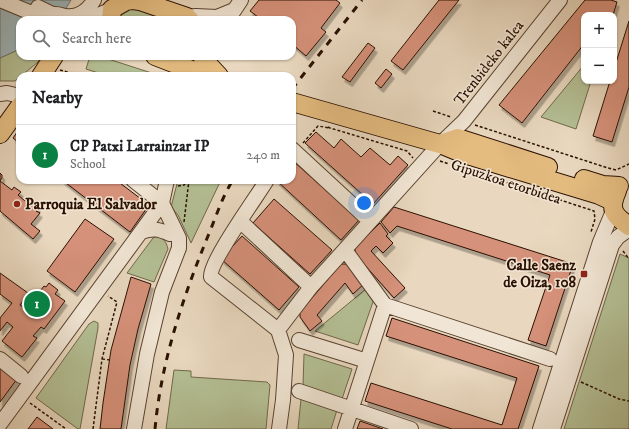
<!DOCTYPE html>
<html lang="en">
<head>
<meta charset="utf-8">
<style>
	:root { --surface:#fff; --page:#f2f2f2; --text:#202124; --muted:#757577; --line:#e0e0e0; --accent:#0b8043 }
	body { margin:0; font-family:"IM FELL DW Pica",serif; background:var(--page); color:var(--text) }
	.controls { position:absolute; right:12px; top:12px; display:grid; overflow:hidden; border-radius:8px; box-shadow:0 1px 3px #0004 }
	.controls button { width:36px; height:36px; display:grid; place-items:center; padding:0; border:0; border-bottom:1px solid var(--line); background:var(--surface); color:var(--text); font:20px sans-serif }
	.you { position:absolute; left:364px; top:203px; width:14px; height:14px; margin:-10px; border:3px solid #fff; border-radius:50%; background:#1a73e8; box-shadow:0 0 0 6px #1a73e833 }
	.badge { display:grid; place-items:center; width:26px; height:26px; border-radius:50%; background:var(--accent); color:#fff; font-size:13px; font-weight:700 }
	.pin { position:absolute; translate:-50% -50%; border:2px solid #fff; box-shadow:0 1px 4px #0006 }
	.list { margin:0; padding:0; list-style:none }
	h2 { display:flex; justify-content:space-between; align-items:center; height:52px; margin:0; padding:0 16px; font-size:17px }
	h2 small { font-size:13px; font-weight:400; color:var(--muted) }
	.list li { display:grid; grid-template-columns:26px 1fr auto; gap:12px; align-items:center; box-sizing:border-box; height:60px; padding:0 16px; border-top:1px solid var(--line) }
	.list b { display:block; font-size:15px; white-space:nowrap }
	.list p { margin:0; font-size:13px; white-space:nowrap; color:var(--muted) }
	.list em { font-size:13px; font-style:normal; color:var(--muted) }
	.icon { flex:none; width:22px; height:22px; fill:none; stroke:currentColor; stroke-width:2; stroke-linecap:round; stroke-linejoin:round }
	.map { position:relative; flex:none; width:629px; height:429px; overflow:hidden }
	.search { position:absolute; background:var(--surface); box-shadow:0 1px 3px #0004; left:16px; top:16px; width:280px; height:44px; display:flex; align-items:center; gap:10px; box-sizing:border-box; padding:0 14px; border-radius:12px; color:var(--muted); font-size:15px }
	.panel { position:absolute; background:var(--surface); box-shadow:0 1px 3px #0004; left:16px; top:72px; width:280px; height:112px; border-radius:12px }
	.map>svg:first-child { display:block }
	.green { fill:#b4bf94; stroke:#70684a }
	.water { fill:#9cb7bd; stroke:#6f7472 }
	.building { fill:#d6917a; stroke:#2b1001; filter:url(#shadow) }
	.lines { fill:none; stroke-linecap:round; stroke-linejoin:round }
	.minor-casing { stroke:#5a4230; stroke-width:16 }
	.major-casing { stroke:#2b1001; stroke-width:20 }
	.path { stroke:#2b1001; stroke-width:1.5; stroke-dasharray:3 2; stroke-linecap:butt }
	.minor { stroke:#f1e6d5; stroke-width:14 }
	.major { stroke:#e4bc80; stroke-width:18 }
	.rail { stroke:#2b1001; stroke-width:3; stroke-dasharray:7 7; stroke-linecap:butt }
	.poi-dot { fill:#8f2418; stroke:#f1e6d5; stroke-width:1.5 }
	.labels { text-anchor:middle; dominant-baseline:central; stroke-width:3; stroke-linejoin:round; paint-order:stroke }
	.street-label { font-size:15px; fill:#2b1001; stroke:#f1e6d5 }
	.poi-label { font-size:15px; font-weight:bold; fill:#2b1001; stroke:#f1e6d5; text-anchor:start }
</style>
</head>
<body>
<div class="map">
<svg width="629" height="429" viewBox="0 0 629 429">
	<defs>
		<filter id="shadow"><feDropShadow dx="2.5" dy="4.5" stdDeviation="0" flood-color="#0004"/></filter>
	</defs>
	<rect width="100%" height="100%" fill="#e9d8bf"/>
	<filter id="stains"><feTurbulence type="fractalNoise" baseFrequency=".005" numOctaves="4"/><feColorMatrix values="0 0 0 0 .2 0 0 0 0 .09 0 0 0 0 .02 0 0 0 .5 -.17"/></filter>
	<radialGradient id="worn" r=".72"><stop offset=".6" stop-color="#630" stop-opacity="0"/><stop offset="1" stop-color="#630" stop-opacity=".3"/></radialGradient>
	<!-- green -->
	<path class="green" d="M127 5 179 20H116Z
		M20 49V56H41L38 62 15 81H0V58Z
		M90 56H99L161 76H108L86 69Z
		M584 65V81H591L576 129 541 117Z
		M178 180H221L191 243 178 215 171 207Z
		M157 236C164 239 166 241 168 249L154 282 127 273 153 238Z
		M620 254 629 258V429H564Z
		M366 289 374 299 358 345 315 331Z
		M94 321 98 323V328L80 429H78L36 398 89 324Z
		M304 354 352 369 342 399 303 386Z
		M174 370 191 371V377L267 382 270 385 266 429H166Z
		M301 399 337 410 331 429H298Z"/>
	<!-- water -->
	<path class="water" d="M0 0H71L59 20H20V49L0 58Z"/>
	<!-- building -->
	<path class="building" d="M259 0H336L340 3 321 28 326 32 306 56 292 44V20H262L250 11Z
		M439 0H459L403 70 391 61Z
		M585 0H611L617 2 613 15H584V44L522 123 499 105Z
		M629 21V87L612 142 593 136 610 81H614V69Z
		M368 43 375 48 350 82 342 77Z
		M386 69 392 74 381 88 375 83Z
		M20 128V144L13 138Z
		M316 132 334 148 341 139 361 157 370 148 390 165 398 156 408 165 373 204 305 143Z
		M292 160 359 220 341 240 276 180H292Z
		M0 173 2 175V178L0 181 12 190 14 187 21 192 18 195 25 201 27 199 38 207 36 211 40 213 31 224 40 231 33 239 0 211Z
		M62 180H116L149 205 130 232Z
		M274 199 332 250 310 274 253 223Z
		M394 207 573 264 546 346 528 340 550 275 397 226 390 233 381 222Z
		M85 219 114 239 75 292 47 271Z
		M380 223 388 234 386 236 393 243 383 253 376 246 371 251 405 288 394 298 355 254V248Z
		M242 236 299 287 279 310 221 259Z
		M341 264H349L365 283 353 294 345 283 317 315 322 321 310 331 300 317V312Z
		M0 273 28 293 20 305 26 309 44 286 46 287 49 283 58 290 55 294 65 301 44 329 41 327 33 336 37 338 22 357 2 341 13 327 7 322 0 331V318L12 303 0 294Z
		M131 277 151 284 138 329 130 365 121 429H100L103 403 111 350Z
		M392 318 539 366 518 429H452L365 401 371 383 502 425 517 378 386 336Z
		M0 365 17 379 0 402Z
		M37 417 53 429H28Z
		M360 421 383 429H357Z"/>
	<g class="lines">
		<!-- minor casing -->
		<g class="minor-casing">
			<path id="minor" d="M0 0 34 14 47 20
				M38 7 65 20
				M55 14C59 14 61 15 65 16 77 18 88 11 94 0
				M187 17 196 16 217 17 234 10
				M229 18 241 0
				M88 20C96 15 104 13 112 9
				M0 94 7 93 20 96
				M292 149 370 221
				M133 180 162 203 179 238V248L162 292 147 354 134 429
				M267 180C258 195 208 264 211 277L278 330
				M240 221 311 287
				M141 232C154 228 158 229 170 234
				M345 250 385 305 550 359
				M299 340 367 361
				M0 359 21 376
				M299 391 411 429
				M0 424 157 210 162 203 167 180
				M279 429 283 400 286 355 278 330 311 287 440 144 464 121 560 0
				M345 429 385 305
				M540 429 600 242 613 211
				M553 429 612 245 618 237 629 229"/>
		</g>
		<!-- major casing -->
		<g class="major-casing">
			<path id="major" d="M133 0 140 1 187 17 190 20
				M111 20 112 9 126 1 132 0
				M155 56 207 76
				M202 56 205 61 219 76
				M41 76 54 56
				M292 102 440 144 464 154 599 195 612 201
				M0 134 20 106
				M440 144 458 138 548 167
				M584 179 603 185 619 186
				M617 191C609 209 613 215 629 226"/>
		</g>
		<!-- path -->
		<path class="path" d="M60 70 82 76
			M433 111 451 117
			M475 125 608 168 616 170 629 164
			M328 127 330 128 407 151 413 158
			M303 143 318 126 330 128
			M440 161 449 164
			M502 181 594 211 595 219 591 232
			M178 186 184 185 188 180
			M184 222 189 180
			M623 251 629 259
			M102 359 110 360
			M581 382 619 399 629 401
			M30 403 66 429
			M93 429 102 359 117 302 108 296"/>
		<!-- minor -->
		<use href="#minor" class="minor"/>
		<!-- major -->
		<use href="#major" class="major"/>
		<!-- rail -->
		<path class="rail" d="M292 89 362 0
			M155 429C161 362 183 297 208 236 216 217 222 197 233 180"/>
	</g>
	<!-- markers -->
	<g class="poi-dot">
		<circle cx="17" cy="204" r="4"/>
		<rect x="580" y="270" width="8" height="8" rx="2"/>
	</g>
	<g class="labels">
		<!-- street labels -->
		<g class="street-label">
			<text transform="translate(489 63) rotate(-52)">Trenbideko kalea</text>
			<text transform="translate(506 182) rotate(18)">Gipuzkoa etorbidea</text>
		</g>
		<!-- poi labels -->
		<g class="poi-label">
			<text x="25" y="204">Parroquia El Salvador</text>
			<text x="576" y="265" text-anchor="end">Calle Saenz<tspan x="576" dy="17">de Oiza, 108</tspan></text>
		</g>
	</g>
	<rect width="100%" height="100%" filter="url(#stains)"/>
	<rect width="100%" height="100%" fill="url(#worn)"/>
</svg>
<div class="controls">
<button>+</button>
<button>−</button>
</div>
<div class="you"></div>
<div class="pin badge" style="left:37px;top:304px">1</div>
<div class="search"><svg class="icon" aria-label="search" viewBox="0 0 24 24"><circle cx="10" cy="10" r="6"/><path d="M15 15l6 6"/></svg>Search here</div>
<section class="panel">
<h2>Nearby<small></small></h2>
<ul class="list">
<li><span class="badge">1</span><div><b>CP Patxi Larrainzar IP</b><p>School</p></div><em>240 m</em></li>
</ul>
</section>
</div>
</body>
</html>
